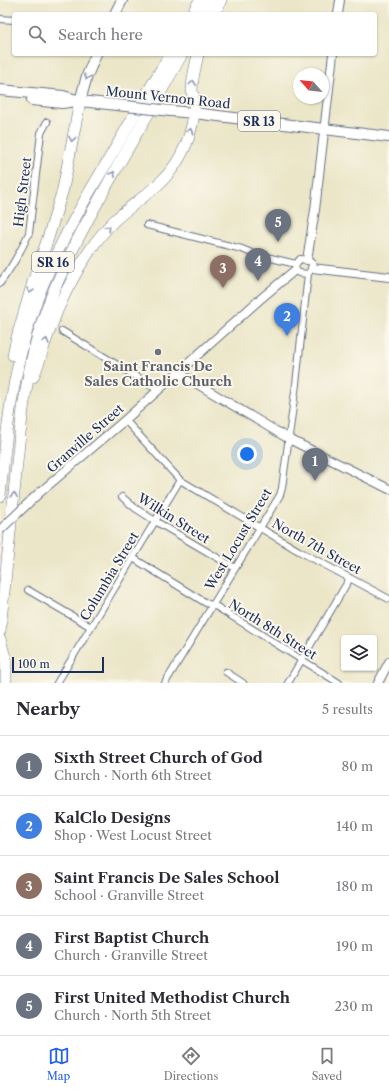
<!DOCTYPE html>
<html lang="en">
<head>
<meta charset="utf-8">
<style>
	:root { --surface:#fff; --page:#f2f2f3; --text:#2b2b33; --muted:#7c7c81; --line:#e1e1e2; --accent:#2563eb }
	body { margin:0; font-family:"Libre Caslon Text",serif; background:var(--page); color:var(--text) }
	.controls { position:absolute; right:12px; bottom:12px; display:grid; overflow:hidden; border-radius:4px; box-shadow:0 1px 3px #0004 }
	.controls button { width:36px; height:36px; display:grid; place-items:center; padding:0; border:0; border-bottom:1px solid var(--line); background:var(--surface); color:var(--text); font:20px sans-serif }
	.compass { position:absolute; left:293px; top:68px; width:36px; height:36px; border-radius:50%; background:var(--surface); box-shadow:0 1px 3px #0004; rotate:297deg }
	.scale { position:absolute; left:12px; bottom:10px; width:92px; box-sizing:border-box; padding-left:4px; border:2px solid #1b2f5e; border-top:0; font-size:11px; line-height:14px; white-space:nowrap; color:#1b2f5e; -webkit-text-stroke:3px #fbf7ec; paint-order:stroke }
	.you { position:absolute; left:247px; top:454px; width:14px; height:14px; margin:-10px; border:3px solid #fff; border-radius:50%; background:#1a73e8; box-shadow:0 0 0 6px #1a73e833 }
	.badge { display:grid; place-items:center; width:26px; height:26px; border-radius:50%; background:var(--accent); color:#fff; font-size:13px; font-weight:700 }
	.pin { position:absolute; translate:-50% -33px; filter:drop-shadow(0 1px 2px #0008) }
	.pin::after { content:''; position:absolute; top:21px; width:14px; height:12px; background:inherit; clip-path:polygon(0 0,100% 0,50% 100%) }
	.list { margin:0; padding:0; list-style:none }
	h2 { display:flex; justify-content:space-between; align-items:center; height:52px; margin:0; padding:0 16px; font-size:17px }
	h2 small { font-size:13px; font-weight:400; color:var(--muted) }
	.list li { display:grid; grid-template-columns:26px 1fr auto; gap:12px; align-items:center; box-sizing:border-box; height:60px; padding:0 16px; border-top:1px solid var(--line) }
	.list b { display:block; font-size:15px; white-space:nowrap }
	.list p { margin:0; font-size:13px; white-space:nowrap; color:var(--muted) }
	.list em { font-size:13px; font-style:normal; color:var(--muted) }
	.icon { flex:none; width:22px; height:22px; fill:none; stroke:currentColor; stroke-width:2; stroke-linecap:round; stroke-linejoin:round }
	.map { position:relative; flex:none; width:389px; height:683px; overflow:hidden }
	.search { position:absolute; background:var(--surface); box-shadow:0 1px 3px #0004; left:12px; right:12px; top:12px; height:44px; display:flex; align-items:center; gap:10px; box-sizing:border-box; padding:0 14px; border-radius:4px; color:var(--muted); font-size:15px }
	.sheet { height:352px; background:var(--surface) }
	nav { display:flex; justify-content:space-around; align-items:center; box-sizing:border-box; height:56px; border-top:1px solid var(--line); background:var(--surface); font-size:11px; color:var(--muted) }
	nav a { display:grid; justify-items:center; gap:2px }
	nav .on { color:var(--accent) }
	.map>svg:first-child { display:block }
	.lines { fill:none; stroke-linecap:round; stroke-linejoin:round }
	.minor-casing { stroke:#646f83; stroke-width:8 }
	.tertiary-casing { stroke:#646f83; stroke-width:10 }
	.primary-casing { stroke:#646f83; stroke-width:12 }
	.trunk-casing { stroke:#646f83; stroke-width:12 }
	.motorway-casing { stroke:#646f83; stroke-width:12 }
	.minor { stroke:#fff; stroke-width:6 }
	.tertiary { stroke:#fff; stroke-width:8 }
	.primary { stroke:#fff; stroke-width:10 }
	.trunk { stroke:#fff; stroke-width:10 }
	.motorway { stroke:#fff; stroke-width:11 }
	.tertiary-bridge-casing { stroke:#646f83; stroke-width:10; stroke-linecap:butt }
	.trunk-bridge-casing { stroke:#646f83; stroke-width:12; stroke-linecap:butt }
	.tertiary-bridge { stroke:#fff; stroke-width:8 }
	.trunk-bridge { stroke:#fff; stroke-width:10 }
	.oneway { stroke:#8d97ae }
	.worship-dot { fill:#6b7280; stroke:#fbf7ec; stroke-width:1.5 }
	.labels { text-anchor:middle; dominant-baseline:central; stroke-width:4; stroke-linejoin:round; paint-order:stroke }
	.shield { fill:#fbf7ec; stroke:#5e6b89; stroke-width:1 }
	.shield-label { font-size:12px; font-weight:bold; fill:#1b2f5e }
	.street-label { font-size:13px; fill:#1b2f5e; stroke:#fbf7ec }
	.worship-label { font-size:13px; font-weight:bold; fill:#5b616d; stroke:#fbf7ec }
</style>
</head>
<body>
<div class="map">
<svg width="389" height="683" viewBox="0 0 389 683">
	<rect width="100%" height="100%" fill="#fbf7ec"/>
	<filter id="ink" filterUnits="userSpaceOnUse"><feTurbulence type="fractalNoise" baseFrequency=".025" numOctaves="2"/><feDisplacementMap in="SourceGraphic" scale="8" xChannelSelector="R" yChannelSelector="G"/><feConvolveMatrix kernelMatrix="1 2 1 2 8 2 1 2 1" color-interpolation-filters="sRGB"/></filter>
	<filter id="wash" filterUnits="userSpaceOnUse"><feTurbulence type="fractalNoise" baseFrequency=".012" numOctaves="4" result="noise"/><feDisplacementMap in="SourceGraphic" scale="16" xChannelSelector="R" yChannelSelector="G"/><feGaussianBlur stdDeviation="0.9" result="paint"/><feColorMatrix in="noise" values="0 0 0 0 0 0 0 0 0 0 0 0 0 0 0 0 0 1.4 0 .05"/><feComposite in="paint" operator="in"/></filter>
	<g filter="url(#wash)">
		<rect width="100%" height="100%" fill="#ebe6c8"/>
	</g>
	<g filter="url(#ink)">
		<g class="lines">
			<!-- minor casing -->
			<g class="minor-casing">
				<path id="minor" d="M0 19 14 20
					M147 225 242 249 254 254 296 264
					M300 259 307 260 312 263V268L308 274 299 273 295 270 296 264Z
					M0 283C12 267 21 251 29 233L41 133 47 122
					M62 331 158 390
					M125 420 180 480 299 551 389 599
					M122 497 135 508 155 521 235 568
					M133 558 206 603 217 607 339 683
					M28 590 91 627
					M226 672 243 683
					M57 683 180 480
					M165 683 280 495 282 488 296 384 308 274
					M288 683 350 578"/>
			</g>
			<!-- tertiary casing -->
			<g class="tertiary-casing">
				<path id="tertiary" d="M338 14 340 0
					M307 260 315 210 333 54
					M312 268 389 277
					M179 373 289 439 389 489
					M38 494 125 420 258 301 295 270
					M378 683 389 662"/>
			</g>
			<!-- primary casing -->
			<g class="primary-casing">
				<path id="primary" d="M194 113 389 137"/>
			</g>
			<!-- trunk casing -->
			<g class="trunk-casing">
				<path id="trunk" d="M115 14 122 0
					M0 90 63 96 80 101 108 104
					M32 100 62 103 76 101
					M80 101 87 76 96 54
					M171 111 194 113"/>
			</g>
			<!-- motorway casing -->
			<g class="motorway-casing">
				<path id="motorway" d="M192 14 200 0
					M204 14 211 0
					M214 14 221 0
					M13 355 17 337 33 282 49 235 63 189 80 101
					M33 377C40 362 43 347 49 332 60 300 76 270 95 243 102 234 109 225 117 218 141 197 166 184 181 155 188 143 192 127 194 114 195 106 193 98 192 90 192 78 196 65 198 54
					M0 496C6 435 12 375 31 317 49 261 79 209 109 159 129 124 150 89 170 54
					M0 631C5 582 10 533 15 483 20 430 25 376 41 325 53 288 70 253 89 218 118 163 152 109 182 54
					M0 639 6 661V683"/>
			</g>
			<!-- minor -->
			<use href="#minor" class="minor"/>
			<!-- tertiary -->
			<use href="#tertiary" class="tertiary"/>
			<!-- primary -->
			<use href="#primary" class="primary"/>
			<!-- trunk -->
			<use href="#trunk" class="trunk"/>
			<!-- motorway -->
			<use href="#motorway" class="motorway"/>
			<!-- tertiary-bridge casing -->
			<g class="tertiary-bridge-casing">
				<path id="tertiary-bridge" d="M0 530 38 494"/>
			</g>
			<!-- trunk-bridge casing -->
			<g class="trunk-bridge-casing">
				<path id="trunk-bridge" d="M108 104 171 111"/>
			</g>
			<!-- tertiary-bridge -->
			<use href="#tertiary-bridge" class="tertiary-bridge"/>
			<!-- trunk-bridge -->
			<use href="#trunk-bridge" class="trunk-bridge"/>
		</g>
		<!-- one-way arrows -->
		<defs><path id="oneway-chevron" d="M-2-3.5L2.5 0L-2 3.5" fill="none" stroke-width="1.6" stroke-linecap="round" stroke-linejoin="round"/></defs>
		<g class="oneway">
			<use href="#oneway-chevron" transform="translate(87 77) rotate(108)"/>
			<use href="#oneway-chevron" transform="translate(193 83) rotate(-83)"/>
			<use href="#oneway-chevron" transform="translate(190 131) rotate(-74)"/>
			<use href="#oneway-chevron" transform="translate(72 139) rotate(101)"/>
			<use href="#oneway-chevron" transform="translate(113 174) rotate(-60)"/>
			<use href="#oneway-chevron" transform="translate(108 228) rotate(-47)"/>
			<use href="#oneway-chevron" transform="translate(30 291) rotate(106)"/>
			<use href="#oneway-chevron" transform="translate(46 341) rotate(-73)"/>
			<use href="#oneway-chevron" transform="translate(14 495) rotate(-84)"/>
		</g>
	</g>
	<!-- markers -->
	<circle class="worship-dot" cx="158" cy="352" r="4"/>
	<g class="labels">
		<!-- shield labels -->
		<g class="shield">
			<rect x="238" y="111" width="42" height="20" rx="3"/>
			<rect x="32" y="252" width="42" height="20" rx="3"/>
		</g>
		<g class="shield-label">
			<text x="259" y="121">SR 13</text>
			<text x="53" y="262">SR 16</text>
		</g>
		<!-- street labels -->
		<g class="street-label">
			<text transform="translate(168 97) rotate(6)">Mount Vernon Road</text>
			<text transform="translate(22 192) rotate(-83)">High Street</text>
			<text transform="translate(85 438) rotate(-41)">Granville Street</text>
			<text transform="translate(174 518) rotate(32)">Wilkin Street</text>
			<text transform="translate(238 539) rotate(-59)">West Locust Street</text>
			<text transform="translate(317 546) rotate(29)">North 7th Street</text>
			<text transform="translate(109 576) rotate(-59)">Columbia Street</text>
			<text transform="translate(273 629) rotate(32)">North 8th Street</text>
		</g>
		<!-- worship labels -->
		<g class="worship-label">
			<text x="158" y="366">Saint Francis De<tspan x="158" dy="15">Sales Catholic Church</tspan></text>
		</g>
	</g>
</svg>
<div class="controls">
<button><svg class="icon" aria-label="layers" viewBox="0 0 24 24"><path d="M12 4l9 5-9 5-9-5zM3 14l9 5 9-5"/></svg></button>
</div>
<svg class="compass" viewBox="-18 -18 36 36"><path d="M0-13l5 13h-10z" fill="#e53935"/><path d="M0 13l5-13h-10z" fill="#7c7c81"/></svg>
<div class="scale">100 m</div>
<div class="you"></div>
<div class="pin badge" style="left:315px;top:481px;background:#6b7280">1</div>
<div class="pin badge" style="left:287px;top:336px;background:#3f7fe0">2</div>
<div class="pin badge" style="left:223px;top:288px;background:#8d6e63">3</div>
<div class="pin badge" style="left:258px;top:281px;background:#6b7280">4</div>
<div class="pin badge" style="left:278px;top:242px;background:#6b7280">5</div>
<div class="search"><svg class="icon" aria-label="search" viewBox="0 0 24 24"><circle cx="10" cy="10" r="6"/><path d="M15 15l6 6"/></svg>Search here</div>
</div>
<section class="sheet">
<h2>Nearby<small>5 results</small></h2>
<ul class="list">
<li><span class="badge" style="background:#6b7280">1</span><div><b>Sixth Street Church of God</b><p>Church · North 6th Street</p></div><em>80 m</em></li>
<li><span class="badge" style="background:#3f7fe0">2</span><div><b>KalClo Designs</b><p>Shop · West Locust Street</p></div><em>140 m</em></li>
<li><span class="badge" style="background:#8d6e63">3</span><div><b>Saint Francis De Sales School</b><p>School · Granville Street</p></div><em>180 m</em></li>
<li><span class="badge" style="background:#6b7280">4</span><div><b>First Baptist Church</b><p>Church · Granville Street</p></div><em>190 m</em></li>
<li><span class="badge" style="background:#6b7280">5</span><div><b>First United Methodist Church</b><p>Church · North 5th Street</p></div><em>230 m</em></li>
</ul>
</section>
<nav>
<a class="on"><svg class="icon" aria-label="map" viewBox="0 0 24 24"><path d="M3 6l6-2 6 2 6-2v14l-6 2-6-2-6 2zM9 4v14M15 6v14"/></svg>Map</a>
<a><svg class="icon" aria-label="directions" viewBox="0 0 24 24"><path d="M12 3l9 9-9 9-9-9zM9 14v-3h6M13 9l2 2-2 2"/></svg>Directions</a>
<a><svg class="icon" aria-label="saved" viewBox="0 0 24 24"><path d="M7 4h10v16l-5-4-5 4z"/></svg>Saved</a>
</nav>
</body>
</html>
